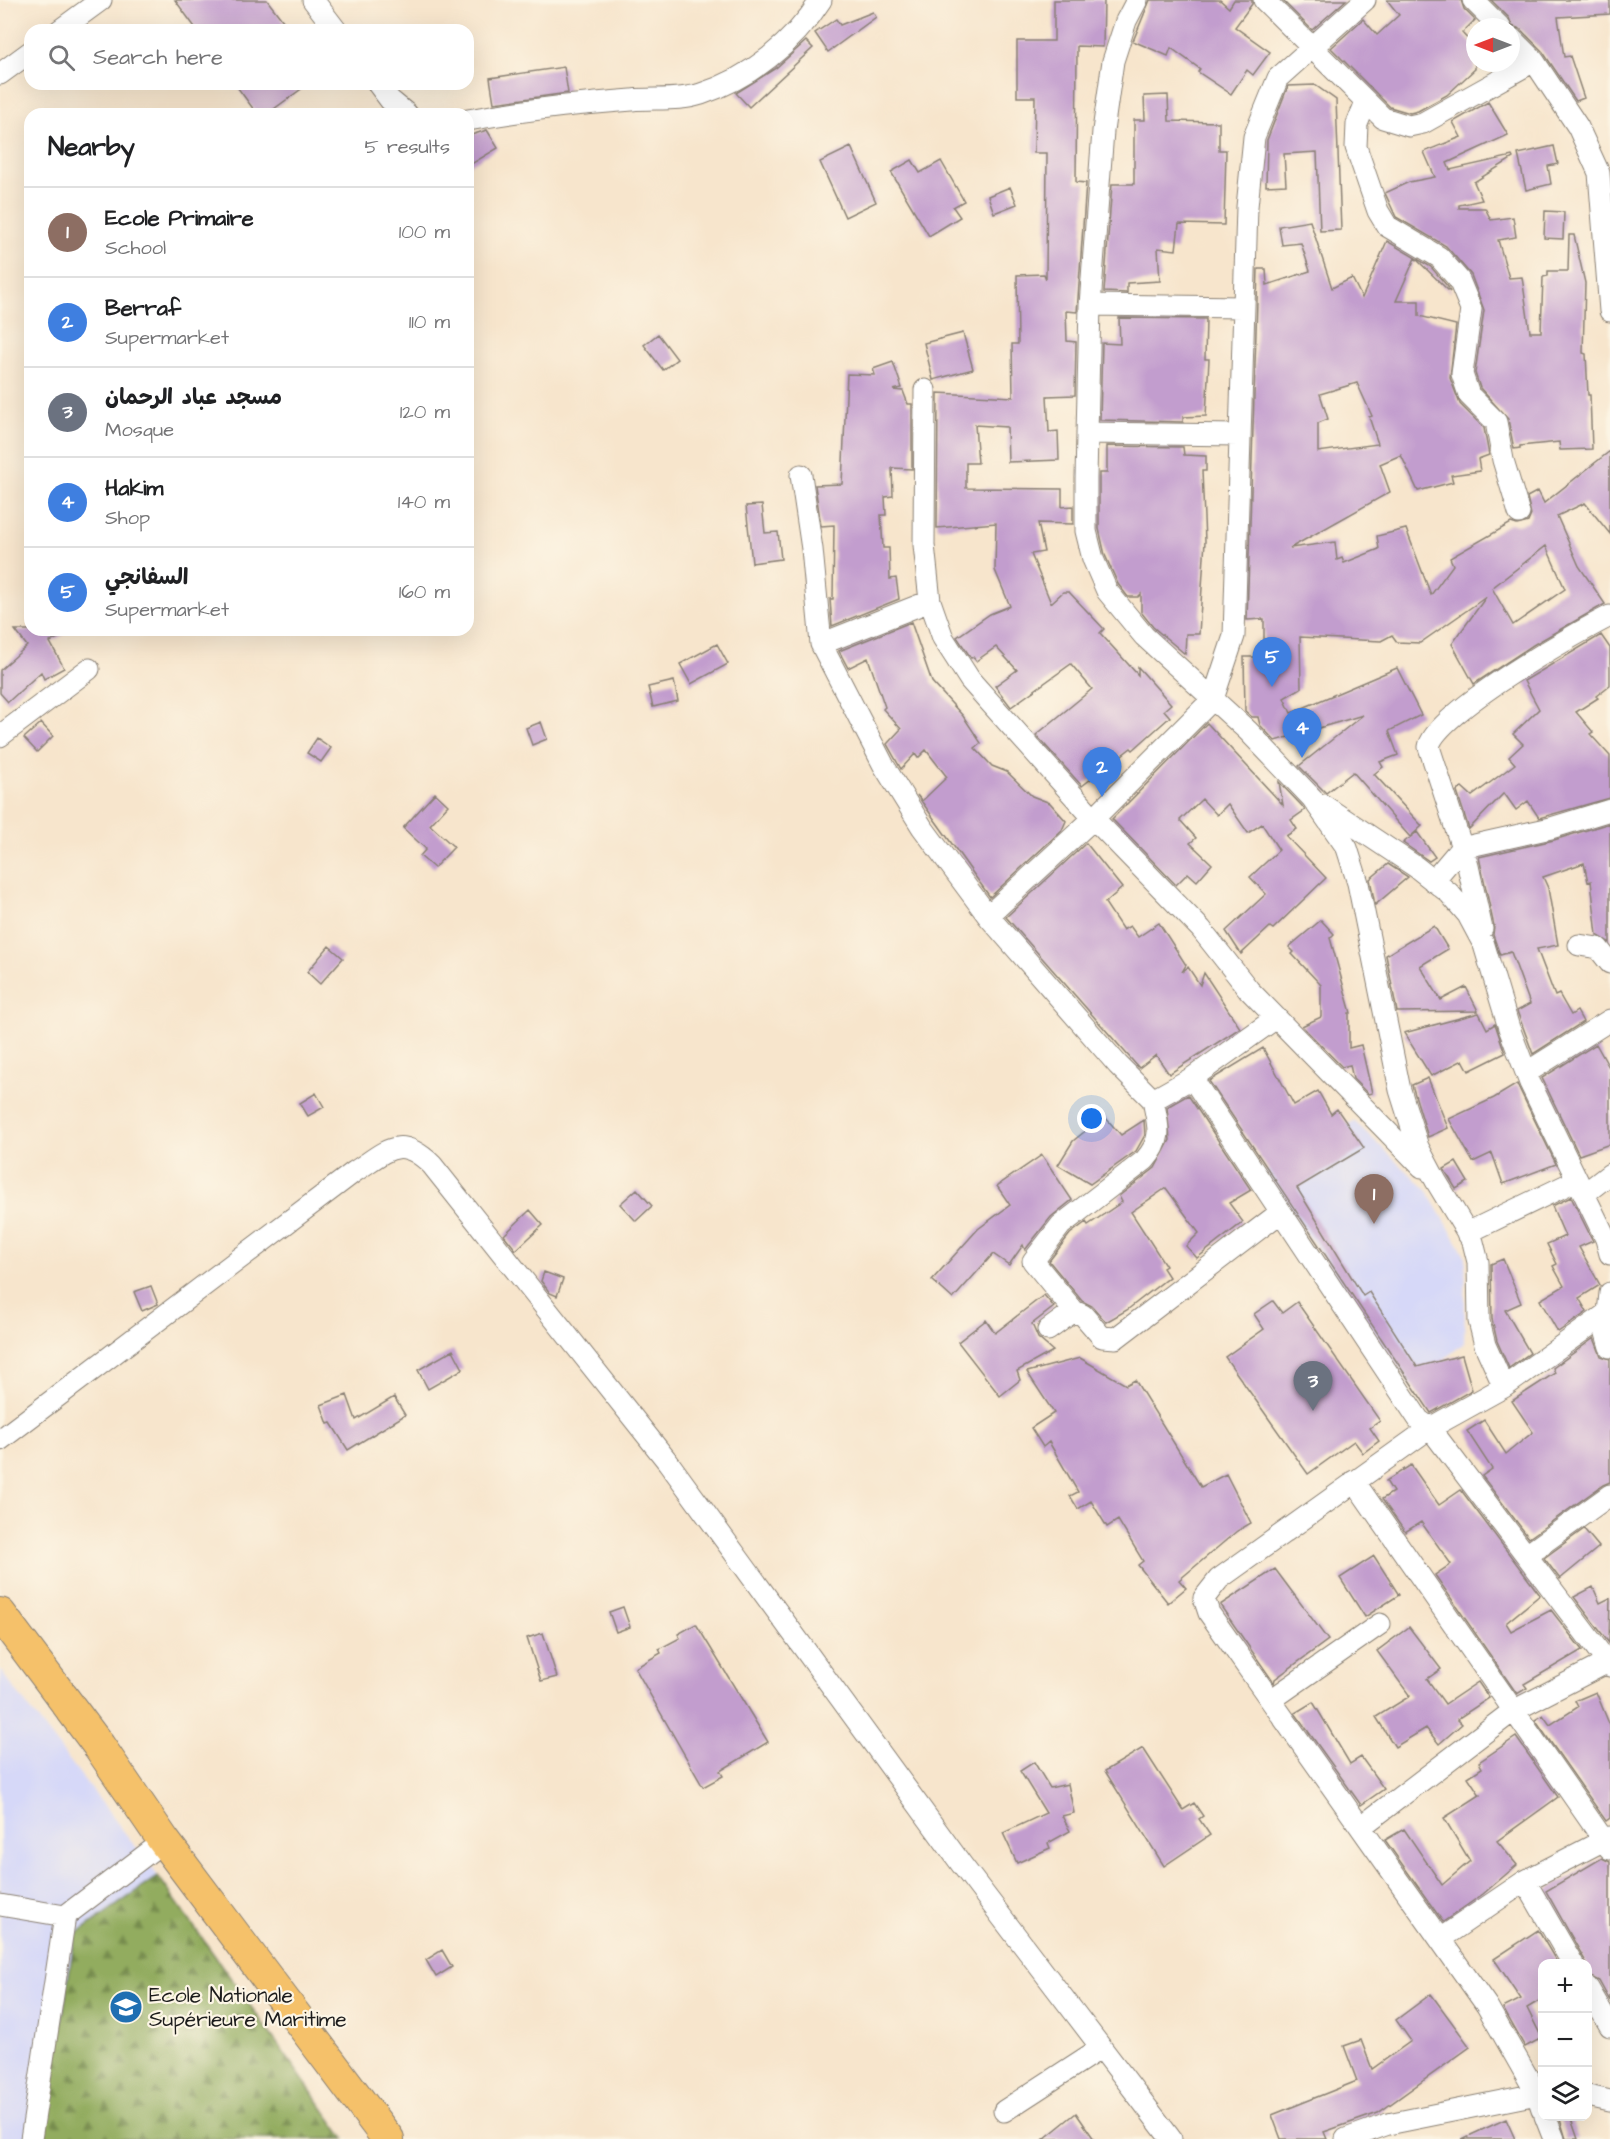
<!DOCTYPE html>
<html lang="en">
<head>
<meta charset="utf-8">
<style>
	:root { --surface:#fff; --page:#f6f6f6; --text:#202124; --muted:#757577; --line:#e0e0e0; --accent:#db2777 }
	body { margin:0; font-family:"Architects Daughter","Playpen Sans Arabic",sans-serif; background:var(--page); color:var(--text) }
	.controls { position:absolute; right:18px; bottom:18px; display:grid; overflow:hidden; border-radius:12px; box-shadow:0 6px 24px #0002 }
	.controls button { width:54px; height:54px; display:grid; place-items:center; padding:0; border:0; border-bottom:2px solid var(--line); background:var(--surface); color:var(--text); font:30px sans-serif }
	.compass { position:absolute; left:1466px; top:18px; width:54px; height:54px; border-radius:50%; background:var(--surface); box-shadow:0 6px 24px #0002; rotate:270deg }
	.you { position:absolute; left:1092px; top:1119px; width:21px; height:21px; margin:-15px; border:4px solid #fff; border-radius:50%; background:#1a73e8; box-shadow:0 0 0 9px #1a73e833 }
	.badge { display:grid; place-items:center; width:39px; height:39px; border-radius:50%; background:var(--accent); color:#fff; font-size:20px; font-weight:700 }
	.pin { position:absolute; translate:-50% -50px; filter:drop-shadow(0 2px 3px #0008) }
	.pin::after { content:''; position:absolute; top:32px; width:21px; height:18px; background:inherit; clip-path:polygon(0 0,100% 0,50% 100%) }
	.list { margin:0; padding:0; list-style:none }
	h2 { display:flex; justify-content:space-between; align-items:center; height:78px; margin:0; padding:0 24px; font-size:26px }
	h2 small { font-size:20px; font-weight:400; color:var(--muted) }
	.list li { display:grid; grid-template-columns:39px 1fr auto; gap:18px; align-items:center; box-sizing:border-box; height:90px; padding:0 24px; border-top:2px solid var(--line) }
	.list b { display:block; font-size:22px; white-space:nowrap }
	.list p { margin:0; font-size:20px; white-space:nowrap; color:var(--muted) }
	.list em { font-size:20px; font-style:normal; color:var(--muted) }
	.icon { flex:none; width:33px; height:33px; fill:none; stroke:currentColor; stroke-width:2; stroke-linecap:round; stroke-linejoin:round }
	.map { position:relative; flex:none; width:1610px; height:2139px; overflow:hidden }
	.search { position:absolute; background:var(--surface); box-shadow:0 6px 24px #0002; left:24px; top:24px; width:450px; height:66px; display:flex; align-items:center; gap:15px; box-sizing:border-box; padding:0 21px; border-radius:18px; color:var(--muted); font-size:22px }
	.panel { position:absolute; background:var(--surface); box-shadow:0 6px 24px #0002; left:24px; top:108px; width:450px; height:528px; border-radius:18px }
	.map>svg:first-child { display:block }
	.built { fill:#d6d8f8 }
	.forest { fill:url(#forest-firs); stroke:#57643e; stroke-width:1.5 }
	.building { fill:#c29dce; fill-rule:evenodd }
	.lines { fill:none; stroke-linecap:round; stroke-linejoin:round }
	.street-casing { stroke:#8a8074; stroke-width:23 }
	.primary-casing { stroke:#8a8074; stroke-width:34 }
	.street { stroke:#fff; stroke-width:21 }
	.primary { stroke:#f5c16b; stroke-width:32 }
	.labels { text-anchor:middle; dominant-baseline:central; stroke-width:4.5; stroke-linejoin:round; paint-order:stroke }
	.poi-label { font-size:21px; fill:#1c1c1c; stroke:#fcf5e5; text-anchor:start }
</style>
</head>
<body>
<div class="map">
<svg width="1610" height="2139" viewBox="0 0 1610 2139">
	<defs>
		<pattern id="forest-firs" width="22" height="20" patternUnits="userSpaceOnUse" patternTransform="scale(1.5)"><rect width="22" height="20" fill="#92ac5f"/><path d="M5 1l3.5 6h-7zM16 11l3.5 6h-7z" fill="#768b4e"/></pattern>
	</defs>
	<rect width="100%" height="100%" fill="#fcf5e5"/>
	<filter id="ink" filterUnits="userSpaceOnUse"><feTurbulence type="fractalNoise" baseFrequency=".0167" numOctaves="2"/><feDisplacementMap in="SourceGraphic" scale="12" xChannelSelector="R" yChannelSelector="G"/><feConvolveMatrix kernelMatrix="1 2 1 2 8 2 1 2 1" color-interpolation-filters="sRGB"/></filter>
	<filter id="wash" filterUnits="userSpaceOnUse"><feTurbulence type="fractalNoise" baseFrequency=".008" numOctaves="4" result="noise"/><feDisplacementMap in="SourceGraphic" scale="24" xChannelSelector="R" yChannelSelector="G"/><feGaussianBlur stdDeviation="1.35" result="paint"/><feColorMatrix in="noise" values="0 0 0 0 0 0 0 0 0 0 0 0 0 0 0 0 0 1.4 0 .05"/><feComposite in="paint" operator="in"/></filter>
	<g filter="url(#wash)">
		<rect width="100%" height="100%" fill="#f7e5cc"/>
		<!-- built -->
		<path class="built" d="M1354 1121 1427 1190 1466 1257 1464 1343 1411 1386 1265 1172Z
			M0 1670 158 1876 345 2139H0Z"/>
		<!-- forest -->
		<path class="forest" d="M158 1876 345 2139H44L75 1935Z"/>
		<g id="blocks">
			<!-- building -->
			<path class="building" d="M175 0H267L290 30H197Z
				M1054 0H1104L1103 47 1077 46 1076 182 1086 183 1077 312 1066 311 1067 341 1076 342 1075 395 1047 396 1049 432 1058 431 1059 460 1008 462 1007 427 975 425 978 463H966V488L1062 489V507L1073 506V524L1038 523 1044 552 1031 554 1051 603 1063 592H1069L1104 629 1100 633 1138 675V667L1171 704 1164 710 1170 717 1133 750 1131 748 1082 786 1036 735 1092 689 1071 664 1011 707 995 686 1017 670 996 647 976 661 973 657 971 658 957 637 990 614 1010 606 995 570 996 523 937 528 938 393 1013 397 1012 344H1018L1017 275 1044 274 1046 279 1047 153H1034L1035 97H1017V41H1054Z
				M1150 0H1220L1229 8 1234 0H1252V4L1235 27 1270 52 1253 75 1247 70 1231 94 1198 72 1200 69 1171 48 1168 56 1133 41Z
				M1282 0H1346L1312 30Z
				M1387 0H1461L1464 9 1475 20 1462 33 1475 47V69L1447 95 1418 111 1410 113 1390 107 1331 48 1363 19 1377 35 1399 15Z
				M1491 0H1610V14L1558 17 1564 57 1570 56 1584 98 1576 101 1543 52 1520 29 1512 26 1509 18Z
				M873 12 876 17 828 52 815 33 836 19 840 25Z
				M806 41 813 48 749 107 736 93 776 68Z
				M564 67 568 93 494 103 490 78Z
				M235 84H308L267 114H257Z
				M1315 85 1336 100 1341 230 1320 231 1317 152 1284 154 1286 185 1266 186 1267 140 1288 86Z
				M1168 95 1169 121 1219 122V150H1226L1224 225 1179 224 1176 250 1158 248 1160 281 1127 283V293L1104 292 1112 184H1134V120H1145L1144 96Z
				M1488 102 1508 135 1447 163 1450 170 1512 156 1513 158 1474 182 1482 200 1459 205V208H1485L1491 220 1513 217 1516 237 1498 240 1509 278 1522 277 1530 332H1541L1543 277 1548 276V271H1568L1569 235H1574L1585 283 1583 353 1586 354 1588 395H1590L1592 449 1560 450 1559 442 1520 446V448L1514 449 1508 419 1480 388 1475 373 1484 310 1471 275 1446 246 1396 217 1385 193 1409 182 1435 177 1424 152 1461 137 1453 122Z
				M487 130 498 148 468 166V136Z
				M1554 146 1558 164 1548 166 1551 184 1526 190 1518 154Z
				M851 147 876 202 845 217 820 162Z
				M912 160 920 173 941 161 964 201 953 207 960 217 929 236 891 172Z
				M1010 187 1017 204 994 213 988 196Z
				M1545 211 1564 212 1563 239 1544 238Z
				M1310 221 1332 288 1352 278 1362 298 1387 241 1431 267 1448 287 1450 292 1415 258 1396 301H1419V316L1456 325 1450 378 1460 404 1484 428 1489 455 1478 459 1480 471 1451 475 1453 482 1418 491 1401 455 1380 464 1390 492 1290 548 1335 542 1337 560 1342 558 1344 563 1379 549 1377 536 1406 529 1431 595 1453 565 1450 558 1511 523 1517 525 1528 522 1531 515 1527 497 1538 491 1544 503 1610 451V534L1585 503 1557 516 1579 566 1605 604 1533 645 1474 684 1452 644 1486 597 1420 643 1397 642 1392 635 1381 641 1300 637 1301 688 1284 698 1291 713 1397 668 1421 715 1389 731 1398 755 1380 762 1383 767 1374 774 1422 826 1410 837 1353 772 1326 793 1299 766 1363 715 1275 741 1260 725 1258 717H1252L1245 711 1244 657H1264V619L1247 620 1258 269H1266L1267 285 1310 271 1301 243 1282 245 1279 226ZM1357 383 1372 416 1369 417 1378 444 1318 452V423L1328 419 1320 394ZM1546 546 1565 589 1513 625 1492 588Z
				M1119 318 1206 319 1205 359H1209L1206 416 1183 417V422L1100 420 1102 343 1120 344Z
				M963 333 973 369 933 380 924 343Z
				M658 334 677 359 663 370 644 345Z
				M893 362 902 388 893 390 903 391 908 404H912V469L892 468 893 496 885 497 886 515H881L883 548H889L890 579 896 578 899 599 832 626 830 599H833L834 525 821 526 815 485 842 484 847 374 875 375 873 369Z
				M1107 446 1183 447 1184 455 1206 456V471H1202L1205 541 1199 634H1186L1185 654 1153 627 1141 612V594L1138 597H1128L1118 584 1105 555 1099 529V473H1107Z
				M762 505 765 533 778 532 781 559 752 563 746 506Z
				M911 622 932 682 963 716 981 743 975 748 992 766 1007 772 1032 796 1050 803 1066 821 1062 830 990 897 917 795 922 801 947 777 926 750 918 758 915 754 901 769 887 744 901 729 883 709 885 707 868 658 848 668 839 651Z
				M15 630H73L50 642 64 668 44 679 41 672 8 702 0 693V670L27 646Z
				M1601 635 1610 648V685L1596 696 1598 698 1576 712 1593 732 1590 734 1610 756V798L1539 818 1528 801 1516 810 1504 793 1469 829 1457 792 1462 787 1472 796 1515 764 1509 757 1523 744 1513 734 1539 709 1524 681Z
				M717 644 728 664 691 684 680 664Z
				M674 681 678 701 653 707 648 687Z
				M541 722 547 739 532 745 526 728Z
				M41 723 53 736 37 752 24 738Z
				M1207 723 1283 805 1279 782 1302 806 1305 810 1291 820 1297 829 1286 836 1326 878 1273 929 1270 927 1241 954 1226 931 1266 894 1250 877 1279 850 1262 824 1248 833 1228 804 1217 815 1202 799 1180 820 1196 838 1190 843 1212 864 1197 881 1188 873 1176 885 1112 819Z
				M317 738 331 748 321 762 307 753Z
				M435 793 448 805 430 825 454 847 434 868 420 856 426 849 403 828Z
				M1610 823V943L1597 935 1591 881 1588 882 1584 863 1543 877 1548 888 1558 945 1537 949 1555 996 1559 994 1571 1015 1577 1011 1583 1022 1533 1054 1517 1011 1530 1004 1511 952 1500 955 1493 935 1494 926 1479 857 1554 840Z
				M1417 832 1435 857 1429 861 1403 843Z
				M1086 843 1122 888 1105 903 1123 930 1130 926 1138 937 1159 923 1186 965 1182 972 1188 967 1200 985 1204 973 1240 1028 1169 1074 1156 1055 1139 1068 1006 917Z
				M1388 864 1408 877 1375 905 1370 879Z
				M1321 920 1334 934 1330 938 1351 1013H1349V1048L1361 1045 1372 1093 1368 1094 1353 1079 1350 1065 1342 1067 1302 1026 1321 1017V985L1292 954 1294 952 1289 947Z
				M1434 926 1448 949 1420 966 1441 1000 1466 987 1478 1011 1397 1012 1386 955Z
				M329 946 343 958 320 984 307 972Z
				M1479 1013 1487 1029 1495 1024 1505 1053 1469 1071 1463 1060 1431 1076 1404 1033Z
				M1596 1044 1610 1069V1144L1579 1155 1542 1078Z
				M1263 1048 1294 1105 1318 1091 1331 1114 1337 1109 1364 1148 1297 1188 1363 1296 1369 1292 1417 1367 1462 1355 1472 1390 1431 1413 1209 1081Z
				M1428 1078 1448 1128 1428 1137 1412 1085Z
				M1517 1084 1556 1164 1503 1184 1492 1153 1473 1162 1449 1119 1494 1098Z
				M316 1093 324 1107 308 1116 300 1103Z
				M1188 1095 1251 1190 1229 1203 1243 1222 1197 1258 1186 1246 1199 1233 1166 1188 1131 1212 1166 1266 1163 1268 1169 1277 1127 1310 1106 1322 1092 1306 1082 1301 1049 1261 1070 1234 1086 1222 1088 1225 1122 1202 1119 1196 1155 1168 1170 1140 1167 1107Z
				M1104 1116 1121 1135 1144 1120 1145 1135 1136 1151 1090 1184 1058 1165 1073 1141Z
				M1042 1155 1072 1200 1051 1217 1025 1250 1023 1245 1009 1265 993 1254 953 1299 932 1280 978 1229 1010 1205 997 1186Z
				M1456 1162 1468 1182 1456 1189 1444 1169Z
				M637 1189 652 1206 636 1221 620 1204Z
				M1571 1197 1593 1241 1579 1247 1600 1285 1579 1298 1587 1312 1558 1332 1540 1300 1564 1286 1553 1266 1557 1264 1547 1244 1565 1236 1552 1206Z
				M530 1210 543 1225 516 1250 504 1235Z
				M1503 1259 1521 1303 1505 1310 1530 1353 1509 1368 1497 1341 1492 1319 1491 1264Z
				M544 1272 563 1279 557 1296 550 1293 541 1281Z
				M151 1286 158 1304 142 1311 134 1292Z
				M1044 1295 1054 1307 1032 1324 1038 1338 1053 1351 1017 1371 1020 1380 1000 1396 958 1342 986 1320 995 1333Z
				M1273 1301 1282 1313 1297 1302 1380 1421 1370 1428 1379 1441 1363 1453 1354 1441 1308 1474 1225 1357 1264 1329 1254 1314Z
				M1594 1338 1601 1356 1610 1359V1482L1603 1485 1529 1538 1482 1476 1492 1469 1467 1431 1484 1420 1506 1454 1533 1432 1512 1401 1555 1373 1553 1368Z
				M453 1350 463 1369 428 1389 418 1370Z
				M1080 1358 1126 1385 1135 1380 1201 1487 1226 1474 1251 1523 1237 1531 1179 1580 1186 1588 1168 1603 1138 1565 1143 1561 1118 1520 1107 1527 1091 1501 1078 1509 1070 1496 1078 1492 1049 1442 1043 1447 1031 1428 1054 1413 1027 1372Z
				M347 1395 356 1420 394 1397 405 1415 348 1450 331 1423 328 1424 321 1405Z
				M1411 1465 1439 1505 1461 1490 1540 1595 1506 1623 1511 1631 1551 1610 1582 1650 1524 1684 1527 1688 1517 1694 1435 1575 1451 1564 1421 1522 1405 1532 1382 1499 1393 1492 1386 1481Z
				M1584 1529 1599 1547 1560 1579 1544 1558Z
				M1374 1556 1399 1595 1365 1617 1340 1578Z
				M1275 1569 1328 1640 1275 1679 1274 1683 1220 1605Z
				M1593 1587 1600 1603 1610 1598 1609 1643 1574 1597Z
				M623 1607 630 1627 616 1632 609 1612Z
				M696 1624 768 1742 720 1771 723 1776 703 1787 635 1668 661 1653 659 1649 680 1638 678 1634Z
				M1409 1627 1441 1669 1427 1679 1445 1704 1478 1682 1489 1698 1457 1719 1462 1724 1439 1744 1426 1728 1395 1747 1376 1717 1410 1696 1377 1651Z
				M543 1633 557 1677 541 1681 527 1638Z
				M1596 1692 1610 1726V1818L1606 1821 1535 1720 1543 1715 1550 1725 1578 1707 1575 1701Z
				M1313 1702 1350 1764 1361 1757 1384 1789 1361 1805 1295 1713Z
				M1516 1737 1558 1797 1497 1841 1517 1865 1483 1894 1443 1922 1385 1840 1404 1829 1442 1885 1470 1861 1444 1818 1480 1795 1468 1777 1482 1768 1479 1762Z
				M1143 1748 1183 1810 1194 1803 1203 1816 1199 1819 1210 1835 1164 1866 1105 1771Z
				M1034 1762 1050 1788 1068 1784 1074 1813 1062 1816 1070 1831 1048 1843 1050 1848 1017 1863 1003 1833 1046 1813 1020 1771Z
				M1602 1858 1610 1862V2001L1599 1981 1587 1975V1964L1546 1891Z
				M1538 1930 1558 1964H1542V1999L1527 2008 1542 2038 1525 2047 1503 2008 1521 1999 1494 1959Z
				M442 1950 452 1967 436 1977 426 1960Z
				M1431 1994 1470 2047 1378 2113 1324 2132 1327 2139H1281L1272 2115 1357 2081 1344 2046 1361 2040 1372 2069 1411 2041 1396 2020Z
				M1076 2113 1094 2139H1044Z
				M1559 2116H1570L1578 2139H1566Z
				M1506 2119 1515 2139H1462Z"/>
		</g>
	</g>
	<g filter="url(#ink)">
		<use href="#blocks" fill-opacity="0" stroke="#8a8074" stroke-width="1.5"/>
		<g class="lines">
			<!-- street casing -->
			<g class="street-casing">
				<path id="street" d="M313 0 336 30
					M1137 0 1126 21 1113 61 1103 131 1090 305 1086 478V531L1093 559 1107 591 1144 636 1248 731 1312 798 1347 848 1358 883 1400 1090 1418 1147 1436 1181 1473 1242 1478 1262 1479 1321 1485 1345 1504 1387
					M1264 0 1383 118 1409 126 1423 123 1534 61 1578 127 1599 173 1610 311
					M1473 0 1500 27
					M60 30 101 0
					M1511 38 1534 61
					M0 74 30 52
					M378 84 390 100 407 114
					M1366 102 1357 124 1356 147 1378 211 1387 226 1439 257 1459 280 1471 309 1462 374 1469 395 1496 422 1503 460 1519 513
					M468 120C522 110 578 104 632 100 654 98 680 101 701 94 750 78 793 44 821 0
					M1090 305 1243 307
					M925 390 924 545 930 601 943 638 970 680 1097 822 1201 929 1249 990 1422 1167
					M1087 433 1238 435
					M801 475 812 549 821 644 930 601
					M821 644 884 766 922 827 988 916 1118 1065 1153 1100 1192 1078 1276 1018
					M0 736 89 669
					M1323 805 1416 867 1449 893 1468 915 1484 945 1509 1028 1530 1083 1606 1239 1610 1254
					M1433 881 1461 848 1551 828 1610 810
					M988 916 1094 818 1213 699 1234 636 1247 207 1254 137 1278 78 1365 0
					M1482 929 1468 866 1429 747C1435 713 1576 633 1610 616
					M1579 945 1598 948 1610 963
					M1526 1073 1610 1020
					M1192 1078 1419 1420 1430 1428 1610 1666
					M1584 1194 1610 1174
					M1467 1233 1577 1180
					M1610 1293 1606 1333 1610 1347
					M1074 1311 1033 1261 1061 1225 1145 1160C1164 1138 1158 1126 1153 1100
					M1048 1330 1074 1311 1083 1315 1102 1337 1116 1338 1281 1212
					M0 1440 354 1172C387 1151 399 1133 432 1165L668 1462 962 1865 1171 2139
					M1354 1481 1610 1849
					M1528 1554 1610 1495
					M1271 1700 1380 1624
					M1362 1826 1513 1711 1610 1661
					M1525 1881 1573 1964
					M0 1905 65 1916
					M1440 1939 1525 1881 1610 1837
					M1588 1988 1610 2026
					M1588 2096 1610 2101
					M1542 2109 1537 2094 1487 2006 1209 1613 1204 1598 1219 1579 1430 1428 1504 1387 1610 1311
					M1004 2111 1101 2048
					M1545 2116 1554 2139
					M31 2139 65 1916 164 1841
					M1346 2139 1388 2124 1542 2093"/>
			</g>
			<!-- primary casing -->
			<g class="primary-casing">
				<path id="primary" d="M0 1614 99 1746 164 1841 388 2139"/>
			</g>
			<!-- street -->
			<use href="#street" class="street"/>
			<!-- primary -->
			<use href="#primary" class="primary"/>
		</g>
	</g>
	<!-- icons -->
	<defs>
		<g id="university-disc" transform="scale(1.725)"><circle r="9.5" fill="#1f6fb2" stroke="#fcf5e5"/><path d="M0-5L7-2L0 1L-7-2ZM-4 1L0 2.5L4 1V4Q0 6-4 4Z" fill="#fff"/></g>
	</defs>
	<g fill-rule="evenodd">
		<use href="#university-disc" x="126" y="2007"/>
	</g>
	<g class="labels">
		<!-- poi labels -->
		<g class="poi-label">
			<text x="149" y="1995">Ecole Nationale<tspan x="149" dy="24">Supérieure Maritime</tspan></text>
		</g>
	</g>
</svg>
<div class="controls">
<button>+</button>
<button>−</button>
<button><svg class="icon" aria-label="layers" viewBox="0 0 24 24"><path d="M12 4l9 5-9 5-9-5zM3 14l9 5 9-5"/></svg></button>
</div>
<svg class="compass" viewBox="-18 -18 36 36"><path d="M0-13l5 13h-10z" fill="#e53935"/><path d="M0 13l5-13h-10z" fill="#757577"/></svg>
<div class="you"></div>
<div class="pin badge" style="left:1374px;top:1224px;background:#8d6e63">1</div>
<div class="pin badge" style="left:1102px;top:797px;background:#3f7fe0">2</div>
<div class="pin badge" style="left:1313px;top:1411px;background:#6b7280">3</div>
<div class="pin badge" style="left:1302px;top:758px;background:#3f7fe0">4</div>
<div class="pin badge" style="left:1272px;top:687px;background:#3f7fe0">5</div>
<div class="search"><svg class="icon" aria-label="search" viewBox="0 0 24 24"><circle cx="10" cy="10" r="6"/><path d="M15 15l6 6"/></svg>Search here</div>
<section class="panel">
<h2>Nearby<small>5 results</small></h2>
<ul class="list">
<li><span class="badge" style="background:#8d6e63">1</span><div><b>Ecole Primaire</b><p>School</p></div><em>100 m</em></li>
<li><span class="badge" style="background:#3f7fe0">2</span><div><b>Berraf</b><p>Supermarket</p></div><em>110 m</em></li>
<li><span class="badge" style="background:#6b7280">3</span><div><b>مسجد عباد الرحمان</b><p>Mosque</p></div><em>120 m</em></li>
<li><span class="badge" style="background:#3f7fe0">4</span><div><b>Hakim</b><p>Shop</p></div><em>140 m</em></li>
<li><span class="badge" style="background:#3f7fe0">5</span><div><b>السفانجي</b><p>Supermarket</p></div><em>160 m</em></li>
</ul>
</section>
</div>
</body>
</html>
